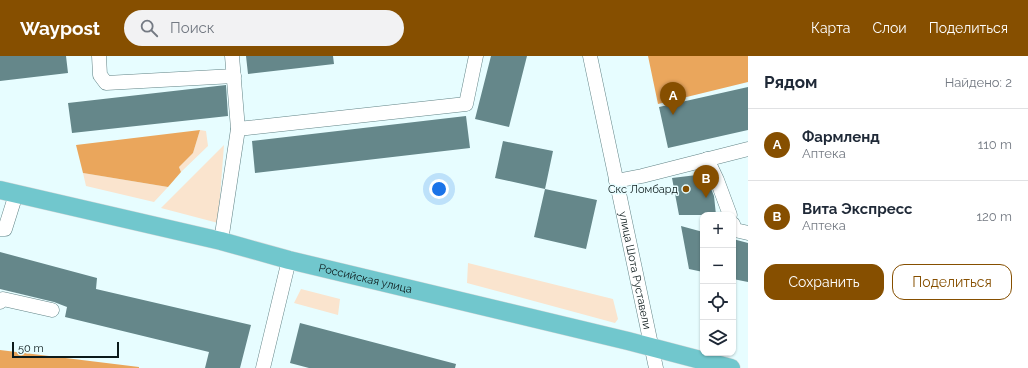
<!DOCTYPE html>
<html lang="ru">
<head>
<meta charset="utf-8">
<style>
	:root { --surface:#fff; --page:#f2f2f3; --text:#1f2937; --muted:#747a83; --line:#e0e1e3; --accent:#864f00 }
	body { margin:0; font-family:Raleway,sans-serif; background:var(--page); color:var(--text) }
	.controls { position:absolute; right:12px; bottom:12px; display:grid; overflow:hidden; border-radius:8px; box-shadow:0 1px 3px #0004 }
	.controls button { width:36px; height:36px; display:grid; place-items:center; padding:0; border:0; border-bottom:1px solid var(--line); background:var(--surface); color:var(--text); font:20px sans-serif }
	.scale { position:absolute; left:12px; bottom:10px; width:107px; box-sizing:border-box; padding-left:4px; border:2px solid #0c1a1b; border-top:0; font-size:11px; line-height:14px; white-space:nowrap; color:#0c1a1b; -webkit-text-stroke:3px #e7fdff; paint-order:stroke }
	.you { position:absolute; left:439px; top:133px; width:14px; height:14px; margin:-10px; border:3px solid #fff; border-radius:50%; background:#1a73e8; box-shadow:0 0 0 6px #1a73e833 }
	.badge { display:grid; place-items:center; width:26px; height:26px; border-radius:50%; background:var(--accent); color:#fff; font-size:13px; font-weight:700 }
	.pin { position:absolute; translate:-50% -33px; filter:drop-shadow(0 1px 2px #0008) }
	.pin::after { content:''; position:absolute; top:21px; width:14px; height:12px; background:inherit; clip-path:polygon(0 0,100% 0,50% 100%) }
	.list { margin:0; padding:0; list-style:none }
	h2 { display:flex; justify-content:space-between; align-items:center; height:52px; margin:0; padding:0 16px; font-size:17px }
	h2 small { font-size:13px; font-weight:400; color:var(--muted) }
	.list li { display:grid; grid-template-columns:26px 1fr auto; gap:12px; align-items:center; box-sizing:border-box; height:72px; padding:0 16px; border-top:1px solid var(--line) }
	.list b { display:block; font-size:15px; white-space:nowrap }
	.list p { margin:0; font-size:13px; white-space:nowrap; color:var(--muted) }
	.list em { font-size:13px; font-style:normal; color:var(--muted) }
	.actions { display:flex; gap:8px; padding:12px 16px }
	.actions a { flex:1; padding:9px 0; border:1px solid var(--accent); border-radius:12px; text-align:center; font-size:14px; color:var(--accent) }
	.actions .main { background:var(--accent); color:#fff }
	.icon { flex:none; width:22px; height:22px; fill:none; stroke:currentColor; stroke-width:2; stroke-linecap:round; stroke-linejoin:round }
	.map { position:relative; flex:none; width:748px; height:312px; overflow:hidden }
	header { display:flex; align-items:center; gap:24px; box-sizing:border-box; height:56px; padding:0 20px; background:var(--accent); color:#fff }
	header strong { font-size:19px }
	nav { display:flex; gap:22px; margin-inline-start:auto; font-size:14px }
	.search { width:280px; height:36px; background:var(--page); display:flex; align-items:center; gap:10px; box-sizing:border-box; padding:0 14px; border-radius:22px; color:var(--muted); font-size:15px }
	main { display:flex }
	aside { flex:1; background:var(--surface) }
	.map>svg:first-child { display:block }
	.green { fill:#fae4ce }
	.forest { fill:#eaa65c }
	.building { fill:#65878a }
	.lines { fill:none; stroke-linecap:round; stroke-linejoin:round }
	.minor-casing { stroke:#628487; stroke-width:15 }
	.major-casing { stroke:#d8dadb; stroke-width:19 }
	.minor { stroke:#fff; stroke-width:14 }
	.major { stroke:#71c7cd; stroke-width:18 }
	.poi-dot { fill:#864f00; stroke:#e7fdff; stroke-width:1.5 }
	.labels { text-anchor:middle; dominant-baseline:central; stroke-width:3; stroke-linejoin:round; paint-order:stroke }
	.poi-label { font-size:11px; fill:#0c1a1b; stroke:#e7fdff; text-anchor:end }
	.street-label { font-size:11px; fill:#0c1a1b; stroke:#e7fdff }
</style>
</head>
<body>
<header>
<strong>Waypost</strong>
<div class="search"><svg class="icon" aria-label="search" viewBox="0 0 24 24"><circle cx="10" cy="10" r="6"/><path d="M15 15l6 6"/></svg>Поиск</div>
<nav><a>Карта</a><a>Слои</a><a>Поделиться</a></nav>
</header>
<main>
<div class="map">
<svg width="748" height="312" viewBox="0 0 748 312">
	<rect width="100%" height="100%" fill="#e7fdff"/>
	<!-- green -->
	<path class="green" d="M200 74 206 75 208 90 181 116 179 111 193 97Z
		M224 89 218 167 161 152Z
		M83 117 168 131 154 146 86 130Z
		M468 207 613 243 618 263 615 267 467 227Z
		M301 233 340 243 338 259 294 247Z"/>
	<!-- forest -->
	<path class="forest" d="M648 0H748V26L658 48Z
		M200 74 193 97 179 111 181 116 168 131 83 117 76 89Z
		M0 294 139 311V312H0Z"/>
	<!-- building -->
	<path class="building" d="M0 0H66L68 17 0 25Z
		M246 0H333L334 8 248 18Z
		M491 0H527L509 71 475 63Z
		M226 29 228 60 72 77 68 47Z
		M748 31V74L668 92 659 51Z
		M466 60 470 92 255 117 252 85Z
		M503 85 553 95 545 133 495 122Z
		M705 118 714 140 716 159H679L672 122Z
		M545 133 597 144 586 193 534 181Z
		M681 170 703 176V216L689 213Z
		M733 183 748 187V226L733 223Z
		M0 196 97 222 96 233 251 269 240 312H205L209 296 65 261 67 251 54 246 0 233Z
		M300 267 456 308 455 312H309L290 307Z"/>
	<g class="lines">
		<!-- minor casing -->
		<g class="minor-casing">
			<g id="minor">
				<path d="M99 0 100 19 106 27 234 20"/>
				<path id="s1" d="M590 0 656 312"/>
				<path d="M238 73 466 48 476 0"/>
				<path d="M707 103 717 124 730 159"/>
				<path d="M616 125 642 120 748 93"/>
				<path d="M733 168 735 174 748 177"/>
				<path d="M0 173H5L16 138"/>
				<path d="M221 185 238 73 232 0"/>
				<path d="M0 246 3 243 52 254"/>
				<path d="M263 312 289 204"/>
			</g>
		</g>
		<!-- major casing -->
		<g class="major-casing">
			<g id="major">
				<path id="s2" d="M0 134 221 185 289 204 628 285 731 312"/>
			</g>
		</g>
		<!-- minor -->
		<use href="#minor" class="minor"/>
		<!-- major -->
		<use href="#major" class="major"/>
	</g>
	<!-- markers -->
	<circle class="poi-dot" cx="686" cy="133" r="4"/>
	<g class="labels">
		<!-- poi labels -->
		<g class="poi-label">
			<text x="678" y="133">Скс Ломбард</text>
		</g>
		<!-- street labels -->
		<g class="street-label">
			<text stroke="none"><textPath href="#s1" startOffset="219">улица Шота Руставели</textPath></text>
			<text stroke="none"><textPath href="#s2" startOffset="376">Российская улица</textPath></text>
		</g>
	</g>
</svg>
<div class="controls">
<button>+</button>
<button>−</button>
<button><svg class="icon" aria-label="locate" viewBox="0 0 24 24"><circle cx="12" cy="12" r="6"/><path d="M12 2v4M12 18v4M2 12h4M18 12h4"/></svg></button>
<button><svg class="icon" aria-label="layers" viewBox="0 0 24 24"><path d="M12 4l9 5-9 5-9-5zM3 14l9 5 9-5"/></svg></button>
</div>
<div class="scale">50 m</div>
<div class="you"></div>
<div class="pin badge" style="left:673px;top:59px">A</div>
<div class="pin badge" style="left:706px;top:142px">B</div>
</div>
<aside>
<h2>Рядом<small>Найдено: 2</small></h2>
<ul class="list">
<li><span class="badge">A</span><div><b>Фармленд</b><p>Аптека</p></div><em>110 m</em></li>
<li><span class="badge">B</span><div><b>Вита Экспресс</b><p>Аптека</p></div><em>120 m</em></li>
</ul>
<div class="actions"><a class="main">Сохранить</a><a>Поделиться</a></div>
</aside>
</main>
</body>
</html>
